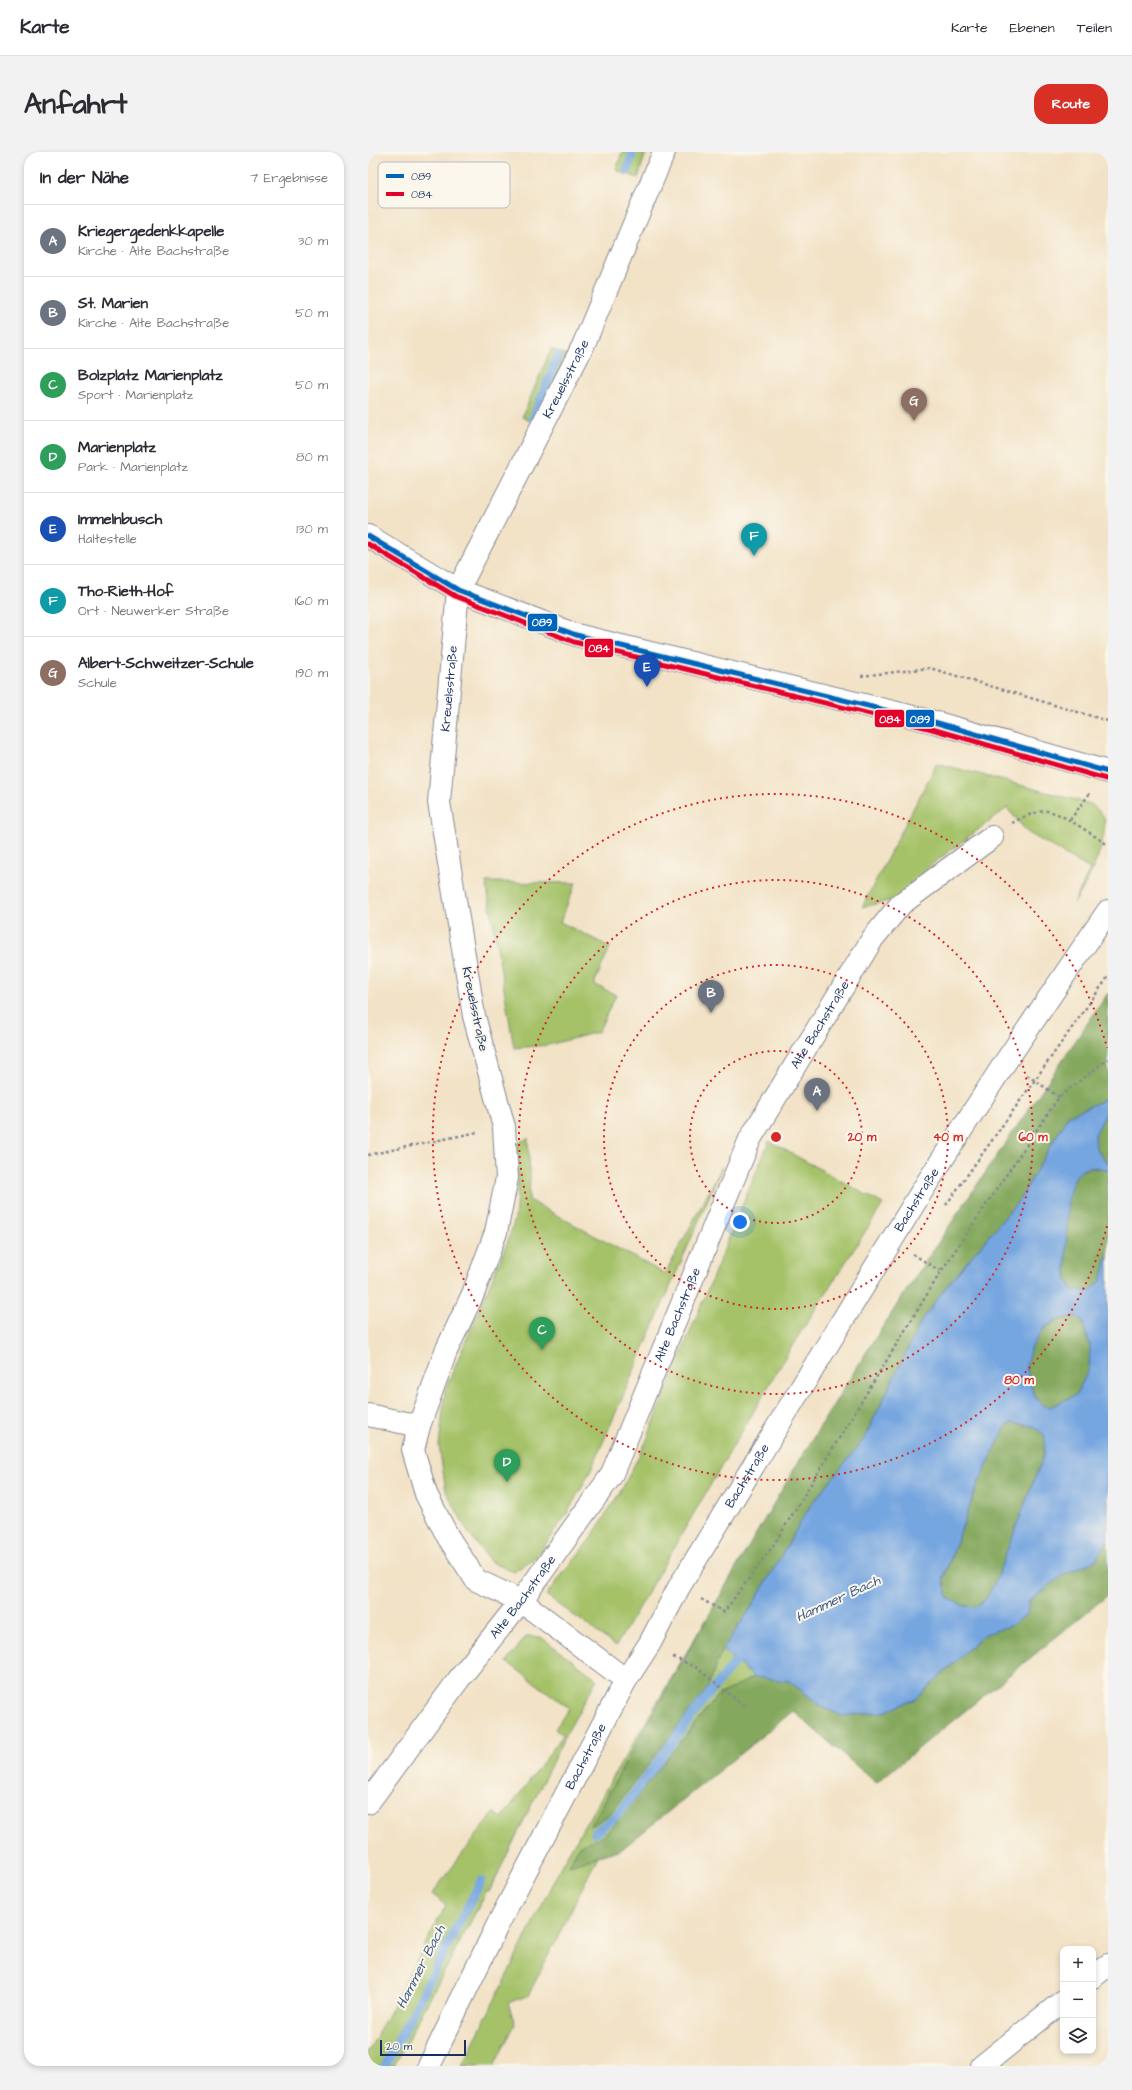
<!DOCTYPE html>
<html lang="de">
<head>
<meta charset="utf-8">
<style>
	:root { --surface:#fff; --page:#f2f2f3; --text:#2b2b33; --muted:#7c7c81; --line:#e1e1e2; --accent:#d93025 }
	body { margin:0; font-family:"Architects Daughter",sans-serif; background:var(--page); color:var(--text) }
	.controls { position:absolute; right:12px; bottom:12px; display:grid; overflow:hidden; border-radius:8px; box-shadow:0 2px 6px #0003 }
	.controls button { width:36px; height:36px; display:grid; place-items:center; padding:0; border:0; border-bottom:1px solid var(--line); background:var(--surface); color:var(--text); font:20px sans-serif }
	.scale { position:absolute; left:12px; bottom:10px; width:86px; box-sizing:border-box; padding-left:4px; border:2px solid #1b2f5e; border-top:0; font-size:11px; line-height:14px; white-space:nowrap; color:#1b2f5e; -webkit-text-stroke:3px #fbf7ec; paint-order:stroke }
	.you { position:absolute; left:372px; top:1070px; width:14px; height:14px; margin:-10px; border:3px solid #fff; border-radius:50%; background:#1a73e8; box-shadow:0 0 0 6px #1a73e833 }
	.badge { display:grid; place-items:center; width:26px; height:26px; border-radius:50%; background:var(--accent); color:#fff; font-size:13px; font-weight:700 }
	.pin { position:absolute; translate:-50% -33px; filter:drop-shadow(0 1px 2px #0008) }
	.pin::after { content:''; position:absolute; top:21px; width:14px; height:12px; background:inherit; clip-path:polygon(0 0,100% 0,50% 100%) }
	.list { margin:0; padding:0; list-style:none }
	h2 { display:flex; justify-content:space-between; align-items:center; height:52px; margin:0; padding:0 16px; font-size:17px }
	h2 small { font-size:13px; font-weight:400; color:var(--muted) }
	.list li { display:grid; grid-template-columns:26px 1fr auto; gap:12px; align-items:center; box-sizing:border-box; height:72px; padding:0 16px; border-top:1px solid var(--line) }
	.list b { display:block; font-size:15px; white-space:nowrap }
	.list p { margin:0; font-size:13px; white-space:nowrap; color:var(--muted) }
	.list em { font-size:13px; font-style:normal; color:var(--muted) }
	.icon { flex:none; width:22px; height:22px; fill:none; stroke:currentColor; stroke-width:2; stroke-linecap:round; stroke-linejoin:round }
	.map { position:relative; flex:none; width:740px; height:1914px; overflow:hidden; border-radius:16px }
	header { display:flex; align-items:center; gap:24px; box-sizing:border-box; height:56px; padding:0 20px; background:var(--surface); border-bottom:1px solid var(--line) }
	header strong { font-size:19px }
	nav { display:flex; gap:22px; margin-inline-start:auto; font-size:14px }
	.intro { display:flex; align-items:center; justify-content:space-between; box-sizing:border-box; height:96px; padding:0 24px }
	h1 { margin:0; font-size:28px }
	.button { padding:10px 18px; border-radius:16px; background:var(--accent); color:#fff; font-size:14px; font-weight:700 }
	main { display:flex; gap:24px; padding:0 24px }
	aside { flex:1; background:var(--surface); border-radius:16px; box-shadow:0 2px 6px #0003 }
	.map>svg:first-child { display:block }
	.green { fill:#a5c269; stroke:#607864 }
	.forest { fill:#84a85d; stroke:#506c5e }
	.water { fill:#76a6e0; stroke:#486a9f; fill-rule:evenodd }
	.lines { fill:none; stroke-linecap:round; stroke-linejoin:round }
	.stream { stroke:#76a6e0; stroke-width:9 }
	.minor-casing { stroke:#868892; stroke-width:24 }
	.path { stroke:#868892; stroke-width:2.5; stroke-dasharray:3 3; stroke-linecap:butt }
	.minor { stroke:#fff; stroke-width:22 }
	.bus-1-casing { stroke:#fbf7ec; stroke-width:8 }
	.bus-2-casing { stroke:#fbf7ec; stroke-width:8 }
	.bus-1 { stroke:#0065bd; stroke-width:5 }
	.bus-2 { stroke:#e4002b; stroke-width:5 }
	.ring { fill:none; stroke:#d62828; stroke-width:2; stroke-dasharray:2 4 }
	.labels { text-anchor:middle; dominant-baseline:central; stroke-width:4; stroke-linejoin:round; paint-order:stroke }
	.street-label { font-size:13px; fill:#1b2f5e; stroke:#fbf7ec }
	.water-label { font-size:14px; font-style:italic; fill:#3b598c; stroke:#fbf7ec }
	.key { fill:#fbf7ec; stroke:#b8bbc1; stroke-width:1 }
	.key-label { font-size:11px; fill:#1b2f5e }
	.centre { fill:#d62828; stroke:#fbf7ec; stroke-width:2 }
	.ring-label { font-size:12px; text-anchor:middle; font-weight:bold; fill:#d62828; stroke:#fbf7ec; stroke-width:4; stroke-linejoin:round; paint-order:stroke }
	.line-badge { stroke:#fbf7ec; stroke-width:1.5 }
	.badge-label { font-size:11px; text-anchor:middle; font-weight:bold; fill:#fff }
</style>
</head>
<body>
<header>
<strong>Karte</strong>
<nav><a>Karte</a><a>Ebenen</a><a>Teilen</a></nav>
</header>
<div class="intro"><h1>Anfahrt</h1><a class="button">Route</a></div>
<main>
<aside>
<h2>In der Nähe<small>7 Ergebnisse</small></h2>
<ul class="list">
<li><span class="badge" style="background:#6b7280">A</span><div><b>Kriegergedenkkapelle</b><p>Kirche · Alte Bachstraße</p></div><em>30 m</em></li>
<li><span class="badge" style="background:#6b7280">B</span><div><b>St. Marien</b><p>Kirche · Alte Bachstraße</p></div><em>50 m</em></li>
<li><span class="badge" style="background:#2e9e5b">C</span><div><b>Bolzplatz Marienplatz</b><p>Sport · Marienplatz</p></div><em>50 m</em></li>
<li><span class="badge" style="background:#2e9e5b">D</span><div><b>Marienplatz</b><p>Park · Marienplatz</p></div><em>80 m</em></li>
<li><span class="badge" style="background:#1a4fb4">E</span><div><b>Immelnbusch</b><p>Haltestelle</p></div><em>130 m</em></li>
<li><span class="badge" style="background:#0f9aa8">F</span><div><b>Tho-Rieth-Hof</b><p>Ort · Neuwerker Straße</p></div><em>160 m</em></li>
<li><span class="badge" style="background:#8d6e63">G</span><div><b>Albert-Schweitzer-Schule</b><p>Schule</p></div><em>190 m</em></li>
</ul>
</aside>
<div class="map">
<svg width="740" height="1914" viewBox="0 0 740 1914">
	<rect width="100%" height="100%" fill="#fbf7ec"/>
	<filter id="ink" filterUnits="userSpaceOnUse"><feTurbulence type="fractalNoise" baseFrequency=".025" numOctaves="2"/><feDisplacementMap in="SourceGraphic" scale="8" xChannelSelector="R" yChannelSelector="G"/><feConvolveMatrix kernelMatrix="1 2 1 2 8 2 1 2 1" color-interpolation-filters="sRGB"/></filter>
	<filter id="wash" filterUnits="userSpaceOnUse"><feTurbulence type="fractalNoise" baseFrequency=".012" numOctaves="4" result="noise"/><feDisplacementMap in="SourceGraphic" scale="16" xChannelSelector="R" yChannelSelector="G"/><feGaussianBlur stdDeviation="0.9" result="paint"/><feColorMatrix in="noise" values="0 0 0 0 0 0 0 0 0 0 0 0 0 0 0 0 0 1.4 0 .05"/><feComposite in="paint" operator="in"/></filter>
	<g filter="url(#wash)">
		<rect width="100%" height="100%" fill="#f2e2c6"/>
		<!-- green -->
		<path class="green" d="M254 0H278L270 26 248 18Z
			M183 197 201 204 170 273 154 265Z
			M569 611 723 652C727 656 733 660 736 665 740 691 720 730 706 751L722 717 659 680 639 656 563 713 526 748 494 755Z
			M118 730 208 731 192 770 242 795 226 832 248 843 230 880 180 893 146 896Z
			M160 986 162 1024 161 1048 297 1122 354 1015 223 1318 200 1360 169 1404 146 1420 123 1410 101 1382 78 1339 71 1294 77 1238 138 1094 147 1067 150 1029 144 994Z
			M401 989 515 1052 424 1194 248 1494 178 1443 223 1386 255 1335 279 1288 298 1238Z
			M331 1479 222 1675 339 1537 354 1498 386 1525 349 1544 244 1676 231 1686 212 1693 201 1713 230 1704 160 1844 140 1851 147 1872 126 1914H94L194 1712Z
			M158 1484 173 1485 229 1527 197 1584 121 1740 119 1739 26 1914H0V1900L78 1753 64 1742 126 1660 134 1666 195 1583 187 1577 201 1556 139 1510Z"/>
		<!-- forest -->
		<path class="forest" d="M740 841V946L700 964 652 1047 578 1135 554 1168 496 1287 441 1356 380 1461 354 1498 339 1537 242 1662 222 1675C295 1543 369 1411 448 1281 539 1131 641 987 740 841Z
			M740 957V1010H738C719 986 727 982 740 957Z
			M732 1016 740 1019V1101L733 1129 722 1139 705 1138 698 1127C698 1103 694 1043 707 1024 713 1016 724 1017 732 1016Z
			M708 1164 714 1168 722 1194 721 1217 708 1243 682 1255 674 1253 666 1244 658 1215 662 1198 675 1177 688 1168Z
			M643 1271 665 1274 677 1284 676 1302 627 1430 618 1447 608 1455 596 1454 580 1446 575 1428 610 1332 638 1274Z
			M740 1386V1443L508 1631 425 1559 254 1697 201 1713 212 1693 231 1686 244 1676 349 1544 386 1525 421 1529 453 1554 474 1564 516 1560 548 1547 615 1483 644 1473 661 1449 697 1422 728 1408Z"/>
		<!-- water -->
		<path class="water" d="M740 946V957L727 983 728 997 738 1010H740V1019C698 1001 699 1054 699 1080 698 1096 698 1111 698 1127L705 1138 722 1139 733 1129 740 1101V1386L728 1408 697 1422 661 1449 659 1462 644 1473 615 1483 548 1547 516 1560 474 1564 453 1554 421 1529 386 1525 354 1498 380 1461 441 1356 496 1287 554 1168 578 1135 652 1047 700 964ZM708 1164 714 1168 722 1194 721 1217 708 1243 682 1255 674 1253 666 1244 658 1215 662 1198 675 1177 688 1168ZM643 1271 665 1274 677 1284 676 1302 627 1430 618 1447 608 1455 596 1454 580 1446 575 1427 610 1332 638 1274Z"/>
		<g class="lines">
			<!-- stream -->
			<path class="stream" d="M259 19 265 0
				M165 267 190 204
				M226 1681 249 1664 336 1548 368 1509 378 1505
				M17 1914 113 1729"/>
		</g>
	</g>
	<g filter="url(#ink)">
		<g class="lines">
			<!-- minor casing -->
			<g class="minor-casing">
				<g id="minor">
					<path d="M0 384 90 438 208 483 566 570 740 620"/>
					<path d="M0 1263 51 1274"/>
					<path id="s1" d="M258 1528 153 1449 108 1428 80 1385 58 1342 45 1298 51 1274 78 1199 105 1142 128 1080 139 1026 136 975 106 864 71 650 90 438 215 194 296 0"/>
					<path id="s2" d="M0 1651 91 1527 153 1449 243 1324 382 987 505 786 533 752 624 685"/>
					<path d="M725 1825 740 1813"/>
					<path id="s3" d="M61 1914 131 1770 258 1528 282 1491 311 1435 557 1034 638 909 740 759"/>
					<path d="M614 1914 695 1849"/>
				</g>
			</g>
			<!-- path -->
			<path class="path" d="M493 524 562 516 740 569
				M702 668 722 641
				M644 671C653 666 666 660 677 659 691 658 727 685 740 693
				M659 923 691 945
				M0 1003 110 980
				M578 1053 740 825
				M545 1102 567 1116 574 1118
				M333 1447 356 1460 405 1394 574 1118 691 945 740 907
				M305 1505 329 1516 377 1555"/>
			<!-- minor -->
			<use href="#minor" class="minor"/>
			<!-- bus-1 casing -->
			<g class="bus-1-casing">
				<path id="bus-1" d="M0 384 90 438 208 483 566 570 740 620"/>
			</g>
			<!-- bus-2 casing -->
			<g class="bus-2-casing">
				<path id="bus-2" d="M0 392 87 444 206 490 564 577 738 627"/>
			</g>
			<!-- bus-1 -->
			<use href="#bus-1" class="bus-1"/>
			<!-- bus-2 -->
			<use href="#bus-2" class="bus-2"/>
		</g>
	</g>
	<!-- distance rings -->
	<g class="ring">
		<circle cx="408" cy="985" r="86"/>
		<circle cx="408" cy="985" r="172"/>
		<circle cx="408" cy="985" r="257"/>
		<path d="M739 1074A343 343 0 1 1 739 896"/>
	</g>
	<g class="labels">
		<!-- street labels -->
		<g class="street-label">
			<text stroke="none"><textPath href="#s1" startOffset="1448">Kreuelsstraße</textPath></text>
			<text stroke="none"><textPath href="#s1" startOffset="1112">Kreuelsstraße</textPath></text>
			<text transform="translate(107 857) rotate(78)">Kreuelsstraße</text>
			<text stroke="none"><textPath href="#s2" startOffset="906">Alte Bachstraße</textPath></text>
			<text stroke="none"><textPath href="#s3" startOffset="995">Bachstraße</textPath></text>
			<text stroke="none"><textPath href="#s2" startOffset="582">Alte Bachstraße</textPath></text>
			<text stroke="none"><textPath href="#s3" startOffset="671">Bachstraße</textPath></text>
			<text stroke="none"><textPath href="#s2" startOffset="258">Alte Bachstraße</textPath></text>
			<text stroke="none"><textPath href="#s3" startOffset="347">Bachstraße</textPath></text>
		</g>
		<!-- water labels -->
		<g class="water-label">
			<text transform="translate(470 1447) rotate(-25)">Hammer Bach</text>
			<text transform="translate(53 1815) rotate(-63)">Hammer Bach</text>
		</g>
	</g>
	<!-- legend -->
	<rect x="10" y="10" width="132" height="46" rx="6" class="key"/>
	<rect x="18" y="22" width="18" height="4" fill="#0065bd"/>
	<rect x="18" y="40" width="18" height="4" fill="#e4002b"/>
	<g class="key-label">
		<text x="43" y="28">089</text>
		<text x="43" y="46">084</text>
	</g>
	<circle cx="408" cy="985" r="6" class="centre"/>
	<g class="ring-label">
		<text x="494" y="989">20 m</text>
		<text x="580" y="989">40 m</text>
		<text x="665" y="989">60 m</text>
		<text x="651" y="1232">80 m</text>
	</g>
	<g class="line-badge">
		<rect x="159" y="461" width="31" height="19" rx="4" fill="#0065bd"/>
		<rect x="216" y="486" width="30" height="20" rx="4" fill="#e4002b"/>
		<rect x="537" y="557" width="30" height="19" rx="4" fill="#0065bd"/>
		<rect x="506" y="557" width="31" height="19" rx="4" fill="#e4002b"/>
	</g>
	<g class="badge-label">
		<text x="174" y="474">089</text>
		<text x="231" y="500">084</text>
		<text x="552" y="571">089</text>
		<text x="522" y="571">084</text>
	</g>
</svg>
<div class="controls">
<button>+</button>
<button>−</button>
<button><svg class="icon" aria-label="layers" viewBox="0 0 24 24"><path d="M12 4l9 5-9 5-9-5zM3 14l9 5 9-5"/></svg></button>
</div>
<div class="scale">20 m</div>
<div class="you"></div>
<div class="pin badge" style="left:449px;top:959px;background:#6b7280">A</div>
<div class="pin badge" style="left:343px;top:861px;background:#6b7280">B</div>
<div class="pin badge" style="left:174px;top:1198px;background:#2e9e5b">C</div>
<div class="pin badge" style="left:139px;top:1330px;background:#2e9e5b">D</div>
<div class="pin badge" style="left:279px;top:535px;background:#1a4fb4">E</div>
<div class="pin badge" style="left:386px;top:404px;background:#0f9aa8">F</div>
<div class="pin badge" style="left:546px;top:269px;background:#8d6e63">G</div>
</div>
</main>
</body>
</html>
